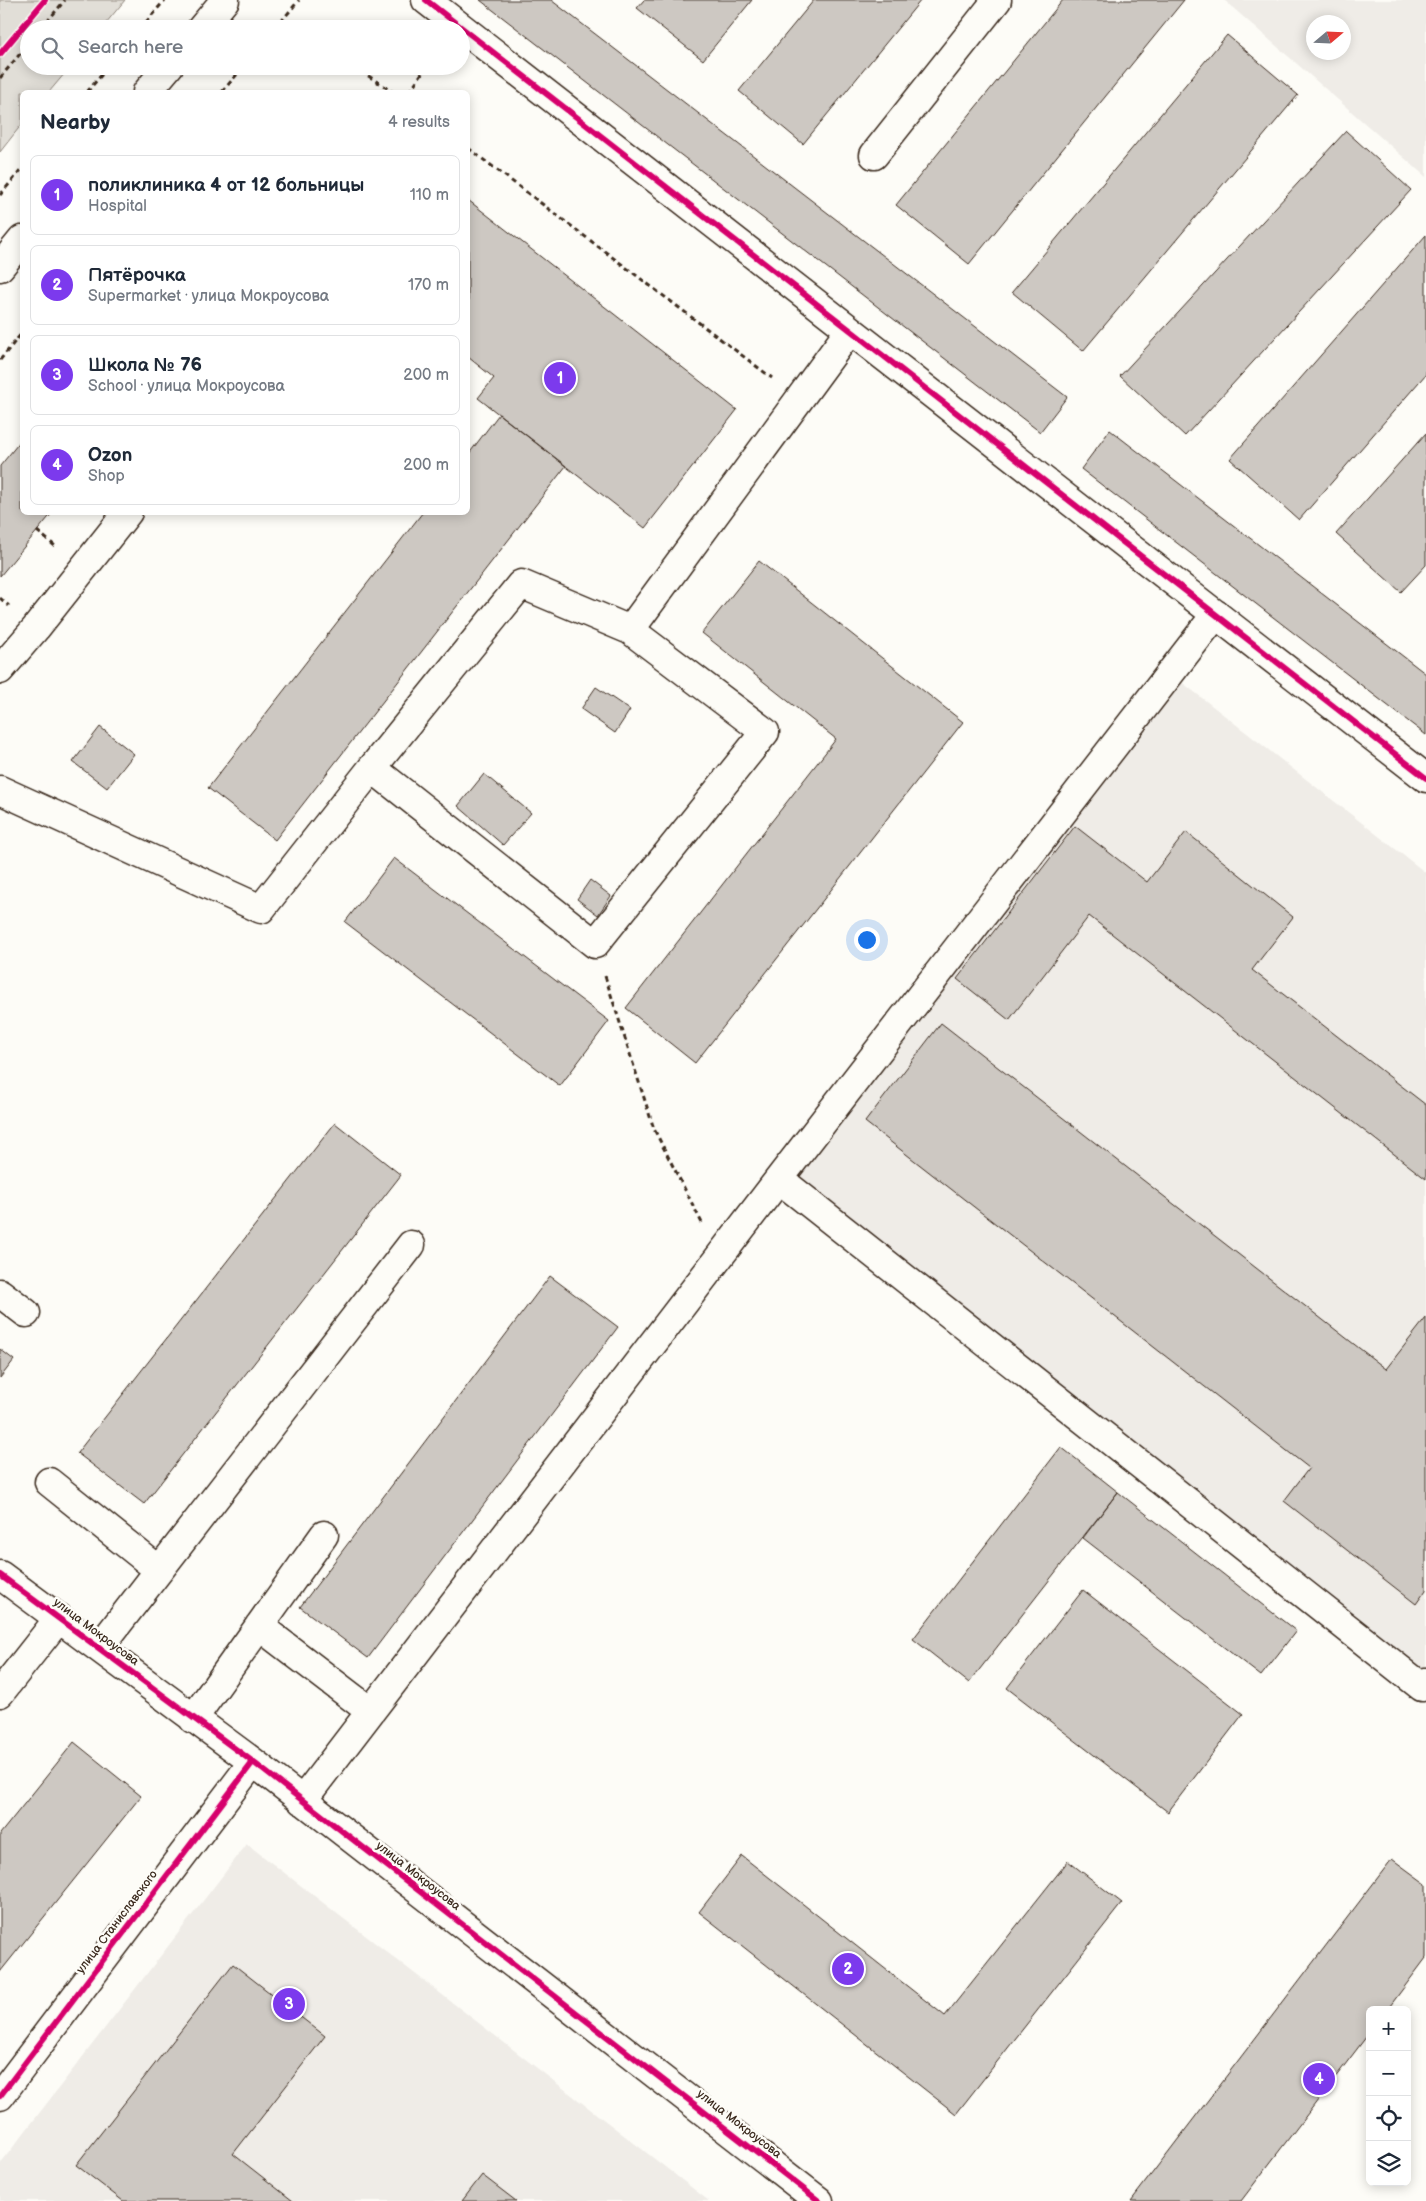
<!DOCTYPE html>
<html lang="en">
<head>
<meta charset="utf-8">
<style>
	:root { --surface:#fff; --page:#f2f2f3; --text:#1f2937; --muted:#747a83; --line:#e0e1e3; --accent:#7c3aed }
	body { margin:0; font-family:"Balsamiq Sans",sans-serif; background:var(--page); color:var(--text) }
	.controls { position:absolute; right:15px; bottom:15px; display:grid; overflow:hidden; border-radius:8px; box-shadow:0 2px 12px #0003 }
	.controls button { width:45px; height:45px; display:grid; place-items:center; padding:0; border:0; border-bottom:1px solid var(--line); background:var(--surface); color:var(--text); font:25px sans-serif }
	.compass { position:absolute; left:1306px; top:15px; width:45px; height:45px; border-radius:50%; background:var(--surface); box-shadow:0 2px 12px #0003; rotate:71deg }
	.you { position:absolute; left:866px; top:939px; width:18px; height:18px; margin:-12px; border:4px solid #fff; border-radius:50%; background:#1a73e8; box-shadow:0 0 0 8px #1a73e833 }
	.badge { display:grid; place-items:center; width:32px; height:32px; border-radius:50%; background:var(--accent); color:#fff; font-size:16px; font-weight:700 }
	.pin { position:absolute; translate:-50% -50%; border:2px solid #fff; box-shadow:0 1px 5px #0006 }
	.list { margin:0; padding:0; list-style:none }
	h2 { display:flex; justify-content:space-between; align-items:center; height:65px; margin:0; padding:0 20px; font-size:21px }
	h2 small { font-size:16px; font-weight:400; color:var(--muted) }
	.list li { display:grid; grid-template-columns:32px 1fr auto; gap:15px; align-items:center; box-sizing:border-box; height:80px; margin:0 10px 10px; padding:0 10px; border:1px solid var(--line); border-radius:8px }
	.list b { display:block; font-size:19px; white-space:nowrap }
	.list p { margin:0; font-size:16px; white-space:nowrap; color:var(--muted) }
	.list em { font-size:16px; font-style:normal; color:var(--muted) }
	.icon { flex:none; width:28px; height:28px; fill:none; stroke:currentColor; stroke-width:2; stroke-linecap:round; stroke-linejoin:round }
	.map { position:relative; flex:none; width:1426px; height:2201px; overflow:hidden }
	.search { position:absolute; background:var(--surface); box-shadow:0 2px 12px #0003; left:20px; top:20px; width:450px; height:55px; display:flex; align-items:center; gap:12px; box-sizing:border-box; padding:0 18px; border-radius:28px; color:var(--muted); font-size:19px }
	.panel { position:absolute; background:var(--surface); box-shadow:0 2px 12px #0003; left:20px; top:90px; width:450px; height:425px; border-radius:8px }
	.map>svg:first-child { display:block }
	.built { fill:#efece7; fill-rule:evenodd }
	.green { fill:#e1ded7; stroke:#8e847a }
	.building { fill:#cdc8c2; stroke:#3b2a1e }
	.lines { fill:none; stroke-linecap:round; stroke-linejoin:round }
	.minor-casing { stroke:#3b2a1e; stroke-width:31 }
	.major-casing { stroke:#3b2a1e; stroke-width:31 }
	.path { stroke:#3b2a1e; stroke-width:3; stroke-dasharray:5 4; stroke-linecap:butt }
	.minor { stroke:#fdfcf7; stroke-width:28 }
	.major { stroke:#fdfcf7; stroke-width:28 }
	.cycleway-casing { stroke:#fdfcf7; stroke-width:9 }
	.cycleway { stroke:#d6006c; stroke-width:6 }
	.labels { text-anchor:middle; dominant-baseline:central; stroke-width:5; stroke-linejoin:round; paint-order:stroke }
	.street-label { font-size:12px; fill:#3b2a1e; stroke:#fdfcf7 }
</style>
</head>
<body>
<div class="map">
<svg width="1426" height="2201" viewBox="0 0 1426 2201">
	<rect width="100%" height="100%" fill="#fdfcf7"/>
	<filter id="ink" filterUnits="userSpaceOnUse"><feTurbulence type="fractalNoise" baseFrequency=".02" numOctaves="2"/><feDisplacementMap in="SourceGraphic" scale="10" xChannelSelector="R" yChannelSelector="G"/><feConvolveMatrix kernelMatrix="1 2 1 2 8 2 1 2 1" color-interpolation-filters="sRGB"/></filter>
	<g filter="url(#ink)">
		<!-- built -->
		<path class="built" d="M1224 0H1426V177ZM1314 22H1344V52H1314Z
			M1179 680 1426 873V1704L777 1196Z
			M247 1844 709 2201H0V2164Z"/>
		<!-- green -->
		<path class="green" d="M0 0H125L101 29H29V66H71L49 92H22V124L0 152Z"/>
		<!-- building -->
		<path class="building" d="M480 0H551L1067 397 1040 432Z
			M644 0H752L703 60 637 8Z
			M814 0H921L803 144 739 91Z
			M1063 0H1184L969 264 896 205Z
			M1227 35 1298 95 1083 351 1012 292Z
			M1346 131 1411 190 1185 436 1120 376Z
			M468 200 737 410 645 528 478 398 494 378 468 357Z
			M1426 235V374L1299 520 1230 459Z
			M499 414 566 466 275 840 208 788 423 512H468V455Z
			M1110 430 1426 674V735L1081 469Z
			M1426 433V565L1401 592 1336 534Z
			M22 439V512H53L0 576V466Z
			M759 561 963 722 695 1063 626 1008 836 739 702 633Z
			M596 687 630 710 615 733 581 709Z
			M100 727 134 754 107 788 73 762Z
			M484 774 531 813 503 845 458 806Z
			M1075 826 1147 882 1186 832 1293 917 1252 970 1426 1105V1179L1089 916 1009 1020 957 979Z
			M394 858 609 1021 560 1086 345 922Z
			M590 880 611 896 598 915 577 899Z
			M941 1023 1386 1369 1426 1318V1590L1416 1604 1284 1501 1309 1468 865 1122Z
			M335 1123 401 1175 144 1504 77 1453Z
			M550 1276 618 1327 368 1658 300 1607Z
			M0 1349 14 1360 0 1378Z
			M1061 1447 1118 1492 969 1683 913 1639Z
			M1118 1492 1296 1631 1261 1676 1083 1538Z
			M1083 1590 1243 1714 1168 1812 1007 1688Z
			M74 1742 141 1796 0 1972V1834Z
			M742 1856 945 2016 1068 1861 1122 1903 956 2114 699 1912Z
			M1392 1859 1426 1884V1958L1387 2010H1370V2032L1241 2201H1131Z
			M233 1964 325 2036 233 2154 293 2201H123L76 2165Z
			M482 2175 516 2201H462Z"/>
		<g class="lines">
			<!-- minor casing -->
			<g class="minor-casing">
				<path id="minor" d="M426 0 1426 778
					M874 155 997 0
					M1216 614 779 1179 1422 1687 1426 1682
					M630 630 521 584 372 768 595 944 765 732 630 630 850 330
					M0 670 36 628 128 512
					M0 790 261 909 372 768
					M0 1293 26 1313
					M49 1482 159 1570
					M0 1575 253 1762 819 2201
					M259 1626 370 1711
					M99 1648 411 1245
					M0 1693 59 1618
					M193 1719 324 1535
					M302 1801 779 1179
					M0 2096 253 1762"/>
			</g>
			<!-- major casing -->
			<g class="major-casing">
				<path id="major" d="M201 29 225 0
					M147 92 169 66
					M0 267 22 240"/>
			</g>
			<!-- path -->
			<path class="path" d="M283 20 296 29
				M41 29 65 0
				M140 29 165 0
				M275 29 299 0
				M353 66 393 92
				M0 78 29 43
				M87 92 109 66
				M222 92 244 66
				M409 92 427 66
				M468 148 772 378
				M0 195 22 169
				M0 360 22 333
				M37 531 55 546
				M0 598 9 606
				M605 976 654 1129 702 1223"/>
			<!-- minor -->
			<use href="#minor" class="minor"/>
			<!-- major -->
			<use href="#major" class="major"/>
			<!-- cycleway casing -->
			<g class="cycleway-casing">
				<path id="cycleway" d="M426 0 1426 778
					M0 54 45 0
					M0 1575 253 1762 819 2201
					M0 2096 253 1762"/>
			</g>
			<!-- cycleway -->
			<use href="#cycleway" class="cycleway"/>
		</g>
	</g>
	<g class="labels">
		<!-- street labels -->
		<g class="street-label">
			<text transform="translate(96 1632) rotate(37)">улица Мокроусова</text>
			<text transform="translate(418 1876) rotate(38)">улица Мокроусова</text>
			<text transform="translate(117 1922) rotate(-53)">улица Станиславского</text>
			<text transform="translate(739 2124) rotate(38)">улица Мокроусова</text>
		</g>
	</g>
</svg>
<div class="controls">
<button>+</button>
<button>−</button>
<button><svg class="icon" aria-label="locate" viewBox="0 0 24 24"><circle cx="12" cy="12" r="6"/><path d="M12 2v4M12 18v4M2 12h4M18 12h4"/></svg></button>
<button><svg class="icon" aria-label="layers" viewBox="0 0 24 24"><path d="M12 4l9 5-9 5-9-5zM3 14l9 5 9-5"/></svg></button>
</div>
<svg class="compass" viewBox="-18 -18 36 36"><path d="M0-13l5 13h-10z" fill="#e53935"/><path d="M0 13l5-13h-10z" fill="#747a83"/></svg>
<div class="you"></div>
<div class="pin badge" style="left:560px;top:378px">1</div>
<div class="pin badge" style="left:848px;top:1969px">2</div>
<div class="pin badge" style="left:289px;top:2004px">3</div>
<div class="pin badge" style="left:1319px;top:2079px">4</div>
<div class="search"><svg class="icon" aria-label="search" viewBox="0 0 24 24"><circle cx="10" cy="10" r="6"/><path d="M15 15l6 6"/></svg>Search here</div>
<section class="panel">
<h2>Nearby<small>4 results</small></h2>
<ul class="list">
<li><span class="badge">1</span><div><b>поликлиника 4 от 12 больницы</b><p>Hospital</p></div><em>110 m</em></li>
<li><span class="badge">2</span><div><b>Пятёрочка</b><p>Supermarket · улица Мокроусова</p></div><em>170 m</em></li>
<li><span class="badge">3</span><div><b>Школа № 76</b><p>School · улица Мокроусова</p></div><em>200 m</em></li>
<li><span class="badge">4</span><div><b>Ozon</b><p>Shop</p></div><em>200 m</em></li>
</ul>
</section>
</div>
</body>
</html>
